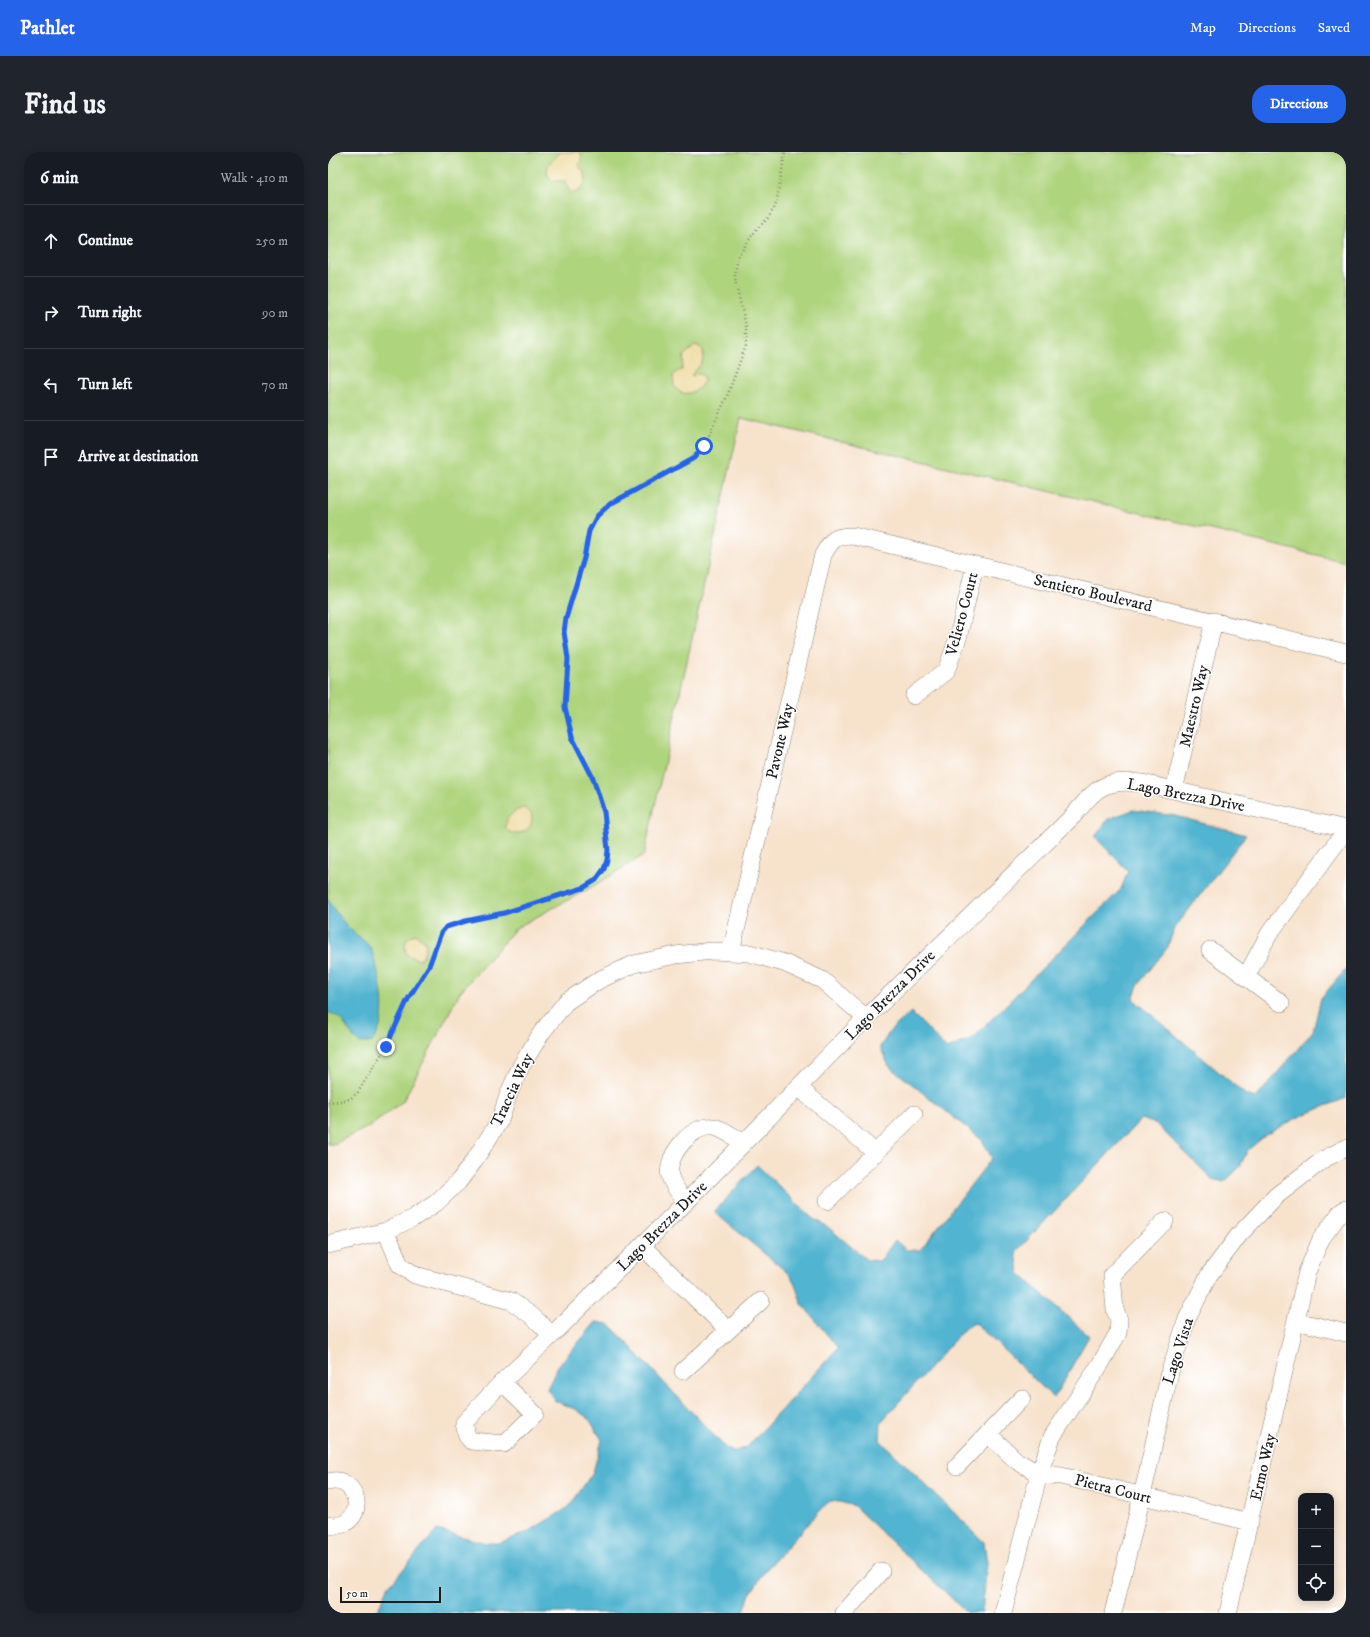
<!DOCTYPE html>
<html lang="en">
<head>
<meta charset="utf-8">
<style>
	:root { --surface:#171b24; --page:#20242c; --text:#f1f3f6; --muted:#9ea1a6; --line:#363941; --accent:#2563eb }
	body { margin:0; font-family:"IM FELL DW Pica",serif; background:var(--page); color:var(--text) }
	.controls { position:absolute; right:12px; bottom:12px; display:grid; overflow:hidden; border-radius:8px; box-shadow:0 2px 10px #0003 }
	.controls button { width:36px; height:36px; display:grid; place-items:center; padding:0; border:0; border-bottom:1px solid var(--line); background:var(--surface); color:var(--text); font:20px sans-serif }
	.scale { position:absolute; left:12px; bottom:10px; width:101px; box-sizing:border-box; padding-left:4px; border:2px solid #1c1c1c; border-top:0; font-size:11px; line-height:14px; white-space:nowrap; color:#1c1c1c; -webkit-text-stroke:3px #fff; paint-order:stroke }
	.stop { position:absolute; width:12px; height:12px; margin:-9px; border:3px solid #2563eb; border-radius:50%; background:#fff }
	.stop.end { background:#2563eb; border-color:#fff; box-shadow:0 1px 4px #0008 }
	.list { margin:0; padding:0; list-style:none }
	h2 { display:flex; justify-content:space-between; align-items:center; height:52px; margin:0; padding:0 16px; font-size:17px }
	h2 small { font-size:13px; font-weight:400; color:var(--muted) }
	.list li { display:grid; grid-template-columns:26px 1fr auto; gap:12px; align-items:center; box-sizing:border-box; height:72px; padding:0 16px; border-top:1px solid var(--line) }
	.list b { display:block; font-size:15px; white-space:nowrap }
	.list em { font-size:13px; font-style:normal; color:var(--muted) }
	.icon { flex:none; width:22px; height:22px; fill:none; stroke:currentColor; stroke-width:2; stroke-linecap:round; stroke-linejoin:round }
	.map { position:relative; flex:none; width:1018px; height:1461px; overflow:hidden; border-radius:16px }
	header { display:flex; align-items:center; gap:24px; box-sizing:border-box; height:56px; padding:0 20px; background:var(--accent); color:#fff }
	header strong { font-size:19px }
	nav { display:flex; gap:22px; margin-inline-start:auto; font-size:14px }
	.intro { display:flex; align-items:center; justify-content:space-between; box-sizing:border-box; height:96px; padding:0 24px }
	h1 { margin:0; font-size:28px }
	.button { padding:10px 18px; border-radius:16px; background:var(--accent); color:#fff; font-size:14px; font-weight:700 }
	main { display:flex; gap:24px; padding:0 24px }
	aside { flex:1; background:var(--surface); border-radius:16px; box-shadow:0 2px 10px #0003 }
	.map>svg:first-child { display:block }
	.green { fill:#afd47e; stroke:#66784d }
	.sand { fill:#eeda9e; stroke:#857b5d }
	.water { fill:#51b4d0; stroke:#366876 }
	.lines { fill:none; stroke-linecap:round; stroke-linejoin:round }
	.minor-casing { stroke:#8a7f74; stroke-width:18 }
	.path { stroke:#8a7f74; stroke-width:2.5; stroke-dasharray:1 3; stroke-linecap:butt }
	.minor { stroke:#fff; stroke-width:17 }
	.route { stroke:#2563eb; stroke-width:5 }
	.labels { text-anchor:middle; dominant-baseline:central; stroke-width:3; stroke-linejoin:round; paint-order:stroke }
	.street-label { font-size:16px; fill:#1c1c1c; stroke:#fff }
</style>
</head>
<body>
<header>
<strong>Pathlet</strong>
<nav><a>Map</a><a>Directions</a><a>Saved</a></nav>
</header>
<div class="intro"><h1>Find us</h1><a class="button">Directions</a></div>
<main>
<aside>
<h2>6 min<small>Walk · 410 m</small></h2>
<ul class="list">
<li><svg class="icon" aria-label="ahead" viewBox="0 0 24 24"><path d="M12 20V5M6 11l6-6 6 6"/></svg><div><b>Continue</b></div><em>250 m</em></li>
<li><svg class="icon" aria-label="right" viewBox="0 0 24 24"><path d="M7 20v-9h11M14 6l5 5-5 5"/></svg><div><b>Turn right</b></div><em>90 m</em></li>
<li><svg class="icon" aria-label="left" viewBox="0 0 24 24"><path d="M17 20v-9H6M10 6l-5 5 5 5"/></svg><div><b>Turn left</b></div><em>70 m</em></li>
<li><svg class="icon" aria-label="arrive" viewBox="0 0 24 24"><path d="M6 21V4h12l-3 4 3 4H6"/></svg><div><b>Arrive at destination</b></div></li>
</ul>
</aside>
<div class="map">
<svg width="1018" height="1461" viewBox="0 0 1018 1461">
	<rect width="100%" height="100%" fill="#fff"/>
	<filter id="ink" filterUnits="userSpaceOnUse"><feTurbulence type="fractalNoise" baseFrequency=".025" numOctaves="2"/><feDisplacementMap in="SourceGraphic" scale="8" xChannelSelector="R" yChannelSelector="G"/><feConvolveMatrix kernelMatrix="1 2 1 2 8 2 1 2 1" color-interpolation-filters="sRGB"/></filter>
	<filter id="wash" filterUnits="userSpaceOnUse"><feTurbulence type="fractalNoise" baseFrequency=".012" numOctaves="4" result="noise"/><feDisplacementMap in="SourceGraphic" scale="16" xChannelSelector="R" yChannelSelector="G"/><feGaussianBlur stdDeviation="0.9" result="paint"/><feColorMatrix in="noise" values="0 0 0 0 0 0 0 0 0 0 0 0 0 0 0 0 0 1.4 0 .05"/><feComposite in="paint" operator="in"/></filter>
	<g filter="url(#wash)">
		<rect width="100%" height="100%" fill="#f7e2cc"/>
		<!-- green -->
		<path class="green" d="M0 0H1018V410L413 266 316 703 262 736 188 776 132 840 75 949 44 973 6 992H0Z"/>
		<!-- sand -->
		<path class="sand" d="M233 0H251L254 3C252 15 248 12 257 21L258 29C255 35 248 46 241 38 239 35 238 31 237 29H224L219 22 220 13Z
			M367 194 372 195 375 198C377 210 371 215 363 223L365 224 370 221 375 224 376 229C371 238 364 243 353 241L346 234 345 223 350 219 354 218 356 203Z
			M196 656 203 661C209 677 188 689 177 676 178 665 185 658 196 656Z
			M88 782 96 788 98 793 95 805 91 808 79 803C75 794 77 784 88 782Z"/>
		<!-- water -->
		<path class="water" d="M805 658 848 664 918 683 846 777 840 795 810 833 805 847 918 943 928 946 985 879 993 846 1018 817V946L973 964 939 982 920 998 911 1016 896 1030 884 1027 828 972 813 967 688 1100 691 1121 761 1184 726 1246 647 1171 637 1176 553 1270 552 1288 656 1390 659 1411 654 1461H639L526 1354 512 1350 501 1349 438 1418 422 1442 416 1459 418 1461H51L50 1458 60 1435 109 1378 158 1391H171L200 1380 241 1355 265 1320 274 1288 261 1267 249 1258 227 1249 219 1237 230 1214 268 1170 281 1172 395 1293 405 1300 419 1295 510 1196 474 1152 467 1133 461 1122 386 1060 429 1013 484 1066 501 1076 539 1108 552 1109 567 1088 578 1098H592L664 1006 654 988 561 914 552 895 563 878 583 860 619 897 645 886 793 737 800 719 767 685 780 667Z
			M0 747C6 759 14 769 24 779 30 784 37 789 42 795 45 800 46 807 48 813 54 836 61 869 44 890L32 891C18 881 19 866 0 860Z"/>
	</g>
	<g filter="url(#ink)">
		<g class="lines">
			<!-- minor casing -->
			<g class="minor-casing">
				<path id="minor" d="M586 544 618 519 630 486 647 413
					M846 638 886 469
					M882 798 953 851
					M403 800 495 403C504 387 506 384 525 384L1018 501
					M918 825 941 782 1018 678
					M470 935 548 1001
					M499 1049 586 962
					M358 1050C353 1043 344 1034 342 1024 337 1004 365 971 386 975 396 977 407 986 416 991
					M58 1079 85 1066 108 1051 131 1029 146 1009 172 968 181 941 193 914 214 880 238 850 271 828 306 812 348 803 384 799 421 801 456 811 494 828 538 866
					M0 1093 58 1079 72 1113 87 1123 183 1149 204 1164 224 1183
					M314 1094 400 1178
					M968 1169 1018 1181
					M355 1219 433 1149
					M174 1230 207 1262 176 1292 143 1289 139 1284 136 1271 174 1230 224 1183 358 1050 538 866 745 664C769 635 776 627 814 631L1018 677
					M660 1282 689 1309 711 1322 733 1324 922 1370
					M629 1314 694 1246
					M0 1330C26 1322 40 1361 15 1372 10 1374 5 1375 0 1373
					M516 1461 553 1419
					M675 1461 711 1322 724 1285 773 1211 790 1181 791 1168 787 1158 784 1123 837 1069
					M785 1461 814 1344 843 1216 859 1167 881 1123 911 1083 948 1044 996 1007 1018 996
					M900 1461 979 1120 993 1087 1013 1060 1018 1057"/>
			</g>
			<!-- path -->
			<path class="path" d="M0 950 13 949 22 947 30 940 58 895 80 847 101 813 113 781 118 775 137 769 176 761 238 740 255 736 268 728 276 717 279 708 280 698 276 660 265 626 244 585 237 555 240 507 236 480 237 466 256 406 261 379 269 364 282 352 366 306 376 294 400 242 418 193V174L408 134 407 123 410 104 428 78 440 66 447 55 449 48 457 0"/>
			<!-- minor -->
			<use href="#minor" class="minor"/>
		</g>
	</g>
	<g class="lines" filter="url(#ink)">
		<!-- route -->
		<path class="route" d="M58 895 80 847 101 814 113 781 118 775 138 769 176 761 255 736 268 728 276 717 279 708 280 698 276 660 265 626 244 585 237 555 240 507 236 480 238 466 256 406 261 379 269 364 282 352 366 306 376 294"/>
	</g>
	<g class="labels">
		<!-- street labels -->
		<g class="street-label">
			<text transform="translate(765 441) rotate(13)">Sentiero Boulevard</text>
			<text transform="translate(634 462) rotate(-75)">Veliero Court</text>
			<text transform="translate(866 554) rotate(-77)">Maestro Way</text>
			<text transform="translate(452 589) rotate(-77)">Pavone Way</text>
			<text transform="translate(858 643) rotate(11)">Lago Brezza Drive</text>
			<text transform="translate(562 843) rotate(-45)">Lago Brezza Drive</text>
			<text transform="translate(184 938) rotate(-65)">Traccia Way</text>
			<text transform="translate(334 1074) rotate(-45)">Lago Brezza Drive</text>
			<text transform="translate(850 1199) rotate(-72)">Lago Vista</text>
			<text transform="translate(935 1315) rotate(-77)">Ermo Way</text>
			<text transform="translate(785 1337) rotate(14)">Pietra Court</text>
		</g>
	</g>
</svg>
<div class="controls">
<button>+</button>
<button>−</button>
<button><svg class="icon" aria-label="locate" viewBox="0 0 24 24"><circle cx="12" cy="12" r="6"/><path d="M12 2v4M12 18v4M2 12h4M18 12h4"/></svg></button>
</div>
<div class="scale">50 m</div>
<div class="stop" style="left:376px;top:294px"></div>
<div class="stop end" style="left:58px;top:895px"></div>
</div>
</main>
</body>
</html>
